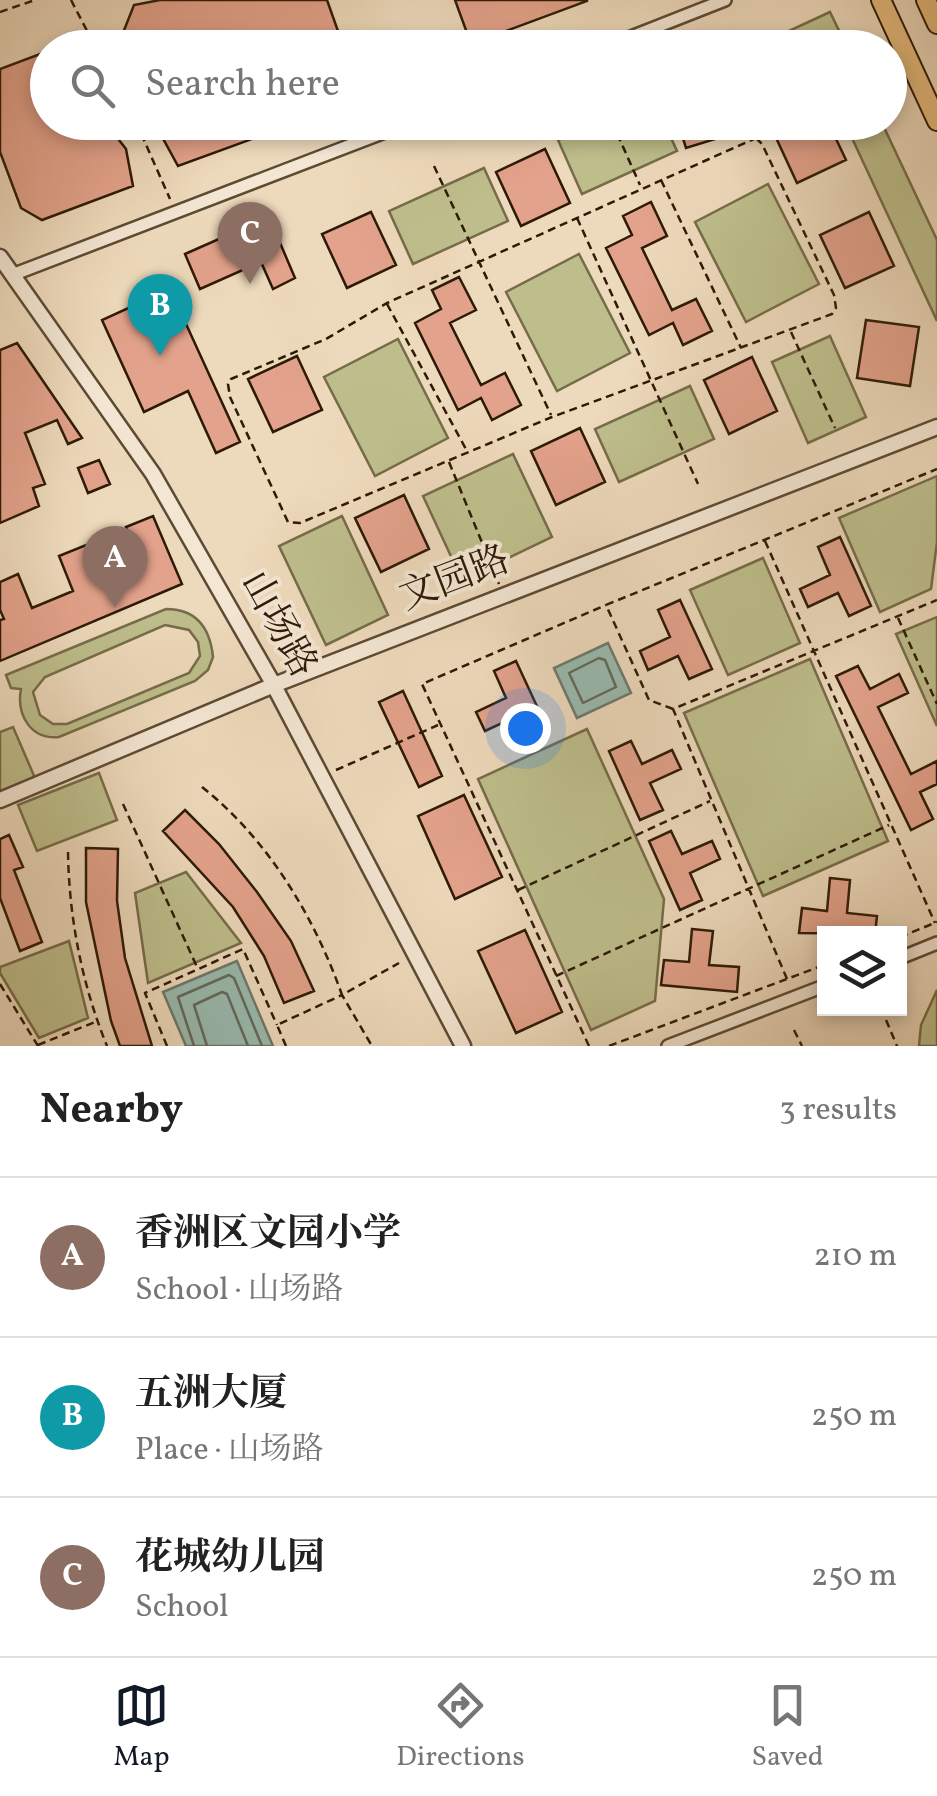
<!DOCTYPE html>
<html lang="en">
<head>
<meta charset="utf-8">
<style>
	:root { --surface:#fff; --page:#f6f6f6; --text:#222; --muted:#767676; --line:#e0e0e0; --accent:#111827 }
	body { margin:0; font-family:Vollkorn,"Noto Serif SC",serif; background:var(--page); color:var(--text) }
	.controls { position:absolute; right:30px; bottom:30px; display:grid; overflow:hidden; border-radius:0px; box-shadow:0 5px 15px #0003 }
	.controls button { width:90px; height:90px; display:grid; place-items:center; padding:0; border:0; border-bottom:2px solid var(--line); background:var(--surface); color:var(--text); font:50px sans-serif }
	.you { position:absolute; left:525px; top:728px; width:35px; height:35px; margin:-25px; border:8px solid #fff; border-radius:50%; background:#1a73e8; box-shadow:0 0 0 15px #1a73e833 }
	.badge { display:grid; place-items:center; width:65px; height:65px; border-radius:50%; background:var(--accent); color:#fff; font-size:32px; font-weight:700 }
	.pin { position:absolute; translate:-50% -82px; filter:drop-shadow(0 2px 5px #0008) }
	.pin::after { content:''; position:absolute; top:52px; width:35px; height:30px; background:inherit; clip-path:polygon(0 0,100% 0,50% 100%) }
	.list { margin:0; padding:0; list-style:none }
	h2 { display:flex; justify-content:space-between; align-items:center; height:130px; margin:0; padding:0 40px; font-size:42px }
	h2 small { font-size:32px; font-weight:400; color:var(--muted) }
	.list li { display:grid; grid-template-columns:65px 1fr auto; gap:30px; align-items:center; box-sizing:border-box; height:160px; padding:0 40px; border-top:2px solid var(--line) }
	.list b { display:block; font-size:38px; white-space:nowrap }
	.list p { margin:0; font-size:32px; white-space:nowrap; color:var(--muted) }
	.list em { font-size:32px; font-style:normal; color:var(--muted) }
	.icon { flex:none; width:55px; height:55px; fill:none; stroke:currentColor; stroke-width:2; stroke-linecap:round; stroke-linejoin:round }
	.map { position:relative; flex:none; width:937px; height:1046px; overflow:hidden }
	.search { position:absolute; background:var(--surface); box-shadow:0 5px 15px #0003; left:30px; right:30px; top:30px; height:110px; display:flex; align-items:center; gap:25px; box-sizing:border-box; padding:0 35px; border-radius:55px; color:var(--muted); font-size:38px }
	.sheet { height:610px; background:var(--surface) }
	nav { display:flex; justify-content:space-around; align-items:center; box-sizing:border-box; height:140px; border-top:2px solid var(--line); background:var(--surface); font-size:28px; color:var(--muted) }
	nav a { display:grid; justify-items:center; gap:5px }
	nav .on { color:var(--accent) }
	.map>svg:first-child { display:block }
	.green { fill:#bebe8c; stroke:#766c49; stroke-width:2.5; fill-rule:evenodd }
	.water { fill:#99baaf; stroke:#6e7a6b; stroke-width:2.5 }
	.lines { fill:none; stroke-linecap:round; stroke-linejoin:round }
	.shore { stroke:#636a5a; stroke-width:2.5 }
	.building { fill:#e3a28b; stroke:#2d1a06; stroke-width:2.5 }
	.minor-casing { stroke:#5d4a33; stroke-width:16 }
	.tertiary-casing { stroke:#5d4a33; stroke-width:19 }
	.primary-casing { stroke:#2d1a06; stroke-width:22 }
	.path { stroke:#2d1a06; stroke-width:2.5; stroke-dasharray:8 5; stroke-linecap:butt }
	.minor { stroke:#f3e6d3; stroke-width:11 }
	.tertiary { stroke:#f3e6d3; stroke-width:14 }
	.primary { stroke:#e6bc7e; stroke-width:18 }
	.labels { text-anchor:middle; dominant-baseline:central; stroke-width:8; stroke-linejoin:round; paint-order:stroke }
	.street-label { font-size:38px; fill:#2d1a06; stroke:#f3e6d3 }
</style>
</head>
<body>
<div class="map">
<svg width="937" height="1046" viewBox="0 0 937 1046">
	<rect width="100%" height="100%" fill="#edd9bb"/>
	<filter id="stains"><feTurbulence type="fractalNoise" baseFrequency=".002" numOctaves="4"/><feColorMatrix values="0 0 0 0 .2 0 0 0 0 .09 0 0 0 0 .02 0 0 0 .5 -.17"/></filter>
	<radialGradient id="worn" r=".72"><stop offset=".6" stop-color="#630" stop-opacity="0"/><stop offset="1" stop-color="#630" stop-opacity=".3"/></radialGradient>
	<!-- green -->
	<path class="green" d="M830 12 847 47H754Z
		M597 123H664L677 151 582 194 558 140Z
		M845 123H882L937 240V321Z
		M484 168 508 221 413 264 389 211Z
		M768 184 819 284 746 322 695 222Z
		M579 254 630 353 557 391 506 292Z
		M830 336 866 417 808 443 772 362Z
		M398 339 448 438 375 476 324 377Z
		M690 386 714 439 619 482 595 429Z
		M513 454 552 537 462 580 423 496Z
		M937 476V542L931 589 880 612 839 518Z
		M342 516 388 615 326 645 279 546Z
		M763 558 800 643 728 675 690 590Z
		M166 609C196 609 210 628 213 657L208 670 195 681 59 737C31 740 16 715 21 689L11 688 6 675ZM165 625 189 630 198 642 200 656 189 673 67 724H53L40 715 33 692 45 677Z
		M937 617V726L896 634Z
		M810 659 888 841 763 896 684 713Z
		M13 727 35 778 0 793V732Z
		M587 729 664 899 655 1001 591 1030 478 779Z
		M99 773 117 820 37 851 18 805Z
		M186 872 241 943 148 983 135 893Z
		M69 941 88 1018 39 1038 0 973V967Z
		M937 990V1046H919L921 1025Z"/>
	<!-- water -->
	<path class="water" d="M608 643 631 693 577 718 554 668Z
		M237 961 273 1046H186L163 992Z"/>
	<g class="lines">
		<!-- shore -->
		<path class="shore" d="M599 658 605 660 616 687 583 703 569 673Z
			M194 1046 178 997 229 975 234 978 262 1046
			M207 1046 194 1005 222 992 227 994 248 1046"/>
	</g>
	<!-- building -->
	<path class="building" d="M160 0H327L344 48H117L134 5Z
		M455 0H587V1L471 44Z
		M48 51V122H105L126 149 133 186 42 220 21 208 0 152V69Z
		M154 122H292L293 124 178 166Z
		M678 122H735L738 132 686 148Z
		M786 122H828L846 160 797 183 772 129Z
		M545 149 570 203 521 226 496 172Z
		M651 202 667 236 642 248 672 310 696 299 712 331 683 345 673 323 649 335 606 248 632 235 623 216Z
		M371 212 396 265 347 288 322 234Z
		M869 212 894 266 845 288 820 235Z
		M269 217 295 278 273 289 261 262 200 289 185 254Z
		M459 277 476 310 450 323 481 385 505 373 521 405 492 420 481 398 458 410 415 323 441 309 432 290Z
		M170 289 240 442 216 453 188 391 144 412 102 320Z
		M866 320 919 327 910 386 857 378Z
		M17 343 82 438 68 444 57 420 25 433 45 484 33 488 39 506 0 523V350Z
		M297 356 322 410 273 432 248 379Z
		M752 357 777 411 729 434 704 380Z
		M580 428 605 482 556 505 531 451Z
		M99 460 110 484 88 493 78 468Z
		M404 495 429 549 381 572 355 518Z
		M153 516 182 584 0 661V620L4 619 0 610V582L18 574 32 608 73 591 59 556 86 545 101 580 141 563 126 527Z
		M840 537 871 606 849 616 838 593 808 607 800 589 830 575 818 547Z
		M680 600 712 669 689 679 678 656 648 670 640 651 670 637 658 610Z
		M516 661 548 730 525 740 515 717 485 731 476 712 506 698 494 671Z
		M858 666 870 689 899 674 908 693 878 707 911 774 937 761V784L920 792 933 819 911 830 836 676Z
		M403 691 442 776 419 787 379 702Z
		M631 741 642 764 672 750 681 769 650 783 663 810 640 820 609 751Z
		M464 795 502 877 455 899 418 816Z
		M185 810 219 844 257 892 291 941 314 991 284 1003 264 956 233 907 163 831Z
		M671 831 682 854 712 841 720 859 690 873 702 900 680 910 649 841Z
		M9 835 23 867 14 870 42 942 20 951 0 898V839Z
		M86 848 118 849 117 901 125 958 152 1046H120L111 1021 86 902Z
		M830 878 850 880 847 913 877 916 875 934 799 933 802 908 827 911Z
		M692 929 713 931 709 965 739 967 737 992 661 985 664 960 689 962Z
		M525 930 562 1012 516 1033 478 951Z"/>
	<g class="lines">
		<!-- minor casing -->
		<g class="minor-casing">
			<path id="minor" d="M603 48 725 0
				M12 275 411 122
				M900 958 937 943
				M668 1046 824 986"/>
		</g>
		<!-- tertiary casing -->
		<g class="tertiary-casing">
			<path id="tertiary" d="M0 257 153 474 271 680 463 1046
				M0 800 274 685 937 427"/>
		</g>
		<!-- primary casing -->
		<g class="primary-casing">
			<path id="primary" d="M881 0 937 121
				M926 0 937 24"/>
		</g>
		<!-- path -->
		<path class="path" d="M71 0 96 48
			M0 12 35 0
			M136 122 170 199
			M612 122 640 185
			M756 138 762 144 834 295 836 308 832 314 552 417 300 523 288 522 230 397 228 384 231 379 326 339 387 303Z
			M434 166 551 415
			M661 180 741 348
			M577 218 698 484
			M387 304 467 451
			M791 332 835 428
			M449 462 499 584
			M765 541 935 923
			M898 618 937 704
			M673 709 649 700 606 605 937 469
			M336 770 438 725
			M202 787C268 839 315 918 342 995L399 963
			M123 804 197 967
			M68 852C69 918 82 985 107 1046
			M518 890 710 801
			M900 937 937 922
			M556 976 889 825
			M787 979 673 709 937 600
			M0 984 38 1046
			M881 1008 897 1046
			M794 1030 802 1046
			M38 1045 95 1022
			M167 1046 145 993 243 949 277 1025
			M286 1046 277 1025 342 995 372 1046
			M589 1046 422 684 606 605
			M609 1046 824 965"/>
		<!-- minor -->
		<use href="#minor" class="minor"/>
		<!-- tertiary -->
		<use href="#tertiary" class="tertiary"/>
		<!-- primary -->
		<use href="#primary" class="primary"/>
	</g>
	<g class="labels">
		<!-- street labels -->
		<g class="street-label">
			<text transform="translate(455 580) rotate(-21)">文园路</text>
			<text transform="translate(277 625) rotate(61)">山场路</text>
		</g>
	</g>
	<rect width="100%" height="100%" filter="url(#stains)"/>
	<rect width="100%" height="100%" fill="url(#worn)"/>
</svg>
<div class="controls">
<button><svg class="icon" aria-label="layers" viewBox="0 0 24 24"><path d="M12 4l9 5-9 5-9-5zM3 14l9 5 9-5"/></svg></button>
</div>
<div class="you"></div>
<div class="pin badge" style="left:115px;top:608px;background:#8d6e63">A</div>
<div class="pin badge" style="left:160px;top:356px;background:#0f9aa8">B</div>
<div class="pin badge" style="left:250px;top:284px;background:#8d6e63">C</div>
<div class="search"><svg class="icon" aria-label="search" viewBox="0 0 24 24"><circle cx="10" cy="10" r="6"/><path d="M15 15l6 6"/></svg>Search here</div>
</div>
<section class="sheet">
<h2>Nearby<small>3 results</small></h2>
<ul class="list">
<li><span class="badge" style="background:#8d6e63">A</span><div><b>香洲区文园小学</b><p>School · 山场路</p></div><em>210 m</em></li>
<li><span class="badge" style="background:#0f9aa8">B</span><div><b>五洲大厦</b><p>Place · 山场路</p></div><em>250 m</em></li>
<li><span class="badge" style="background:#8d6e63">C</span><div><b>花城幼儿园</b><p>School</p></div><em>250 m</em></li>
</ul>
</section>
<nav>
<a class="on"><svg class="icon" aria-label="map" viewBox="0 0 24 24"><path d="M3 6l6-2 6 2 6-2v14l-6 2-6-2-6 2zM9 4v14M15 6v14"/></svg>Map</a>
<a><svg class="icon" aria-label="directions" viewBox="0 0 24 24"><path d="M12 3l9 9-9 9-9-9zM9 14v-3h6M13 9l2 2-2 2"/></svg>Directions</a>
<a><svg class="icon" aria-label="saved" viewBox="0 0 24 24"><path d="M7 4h10v16l-5-4-5 4z"/></svg>Saved</a>
</nav>
</body>
</html>
